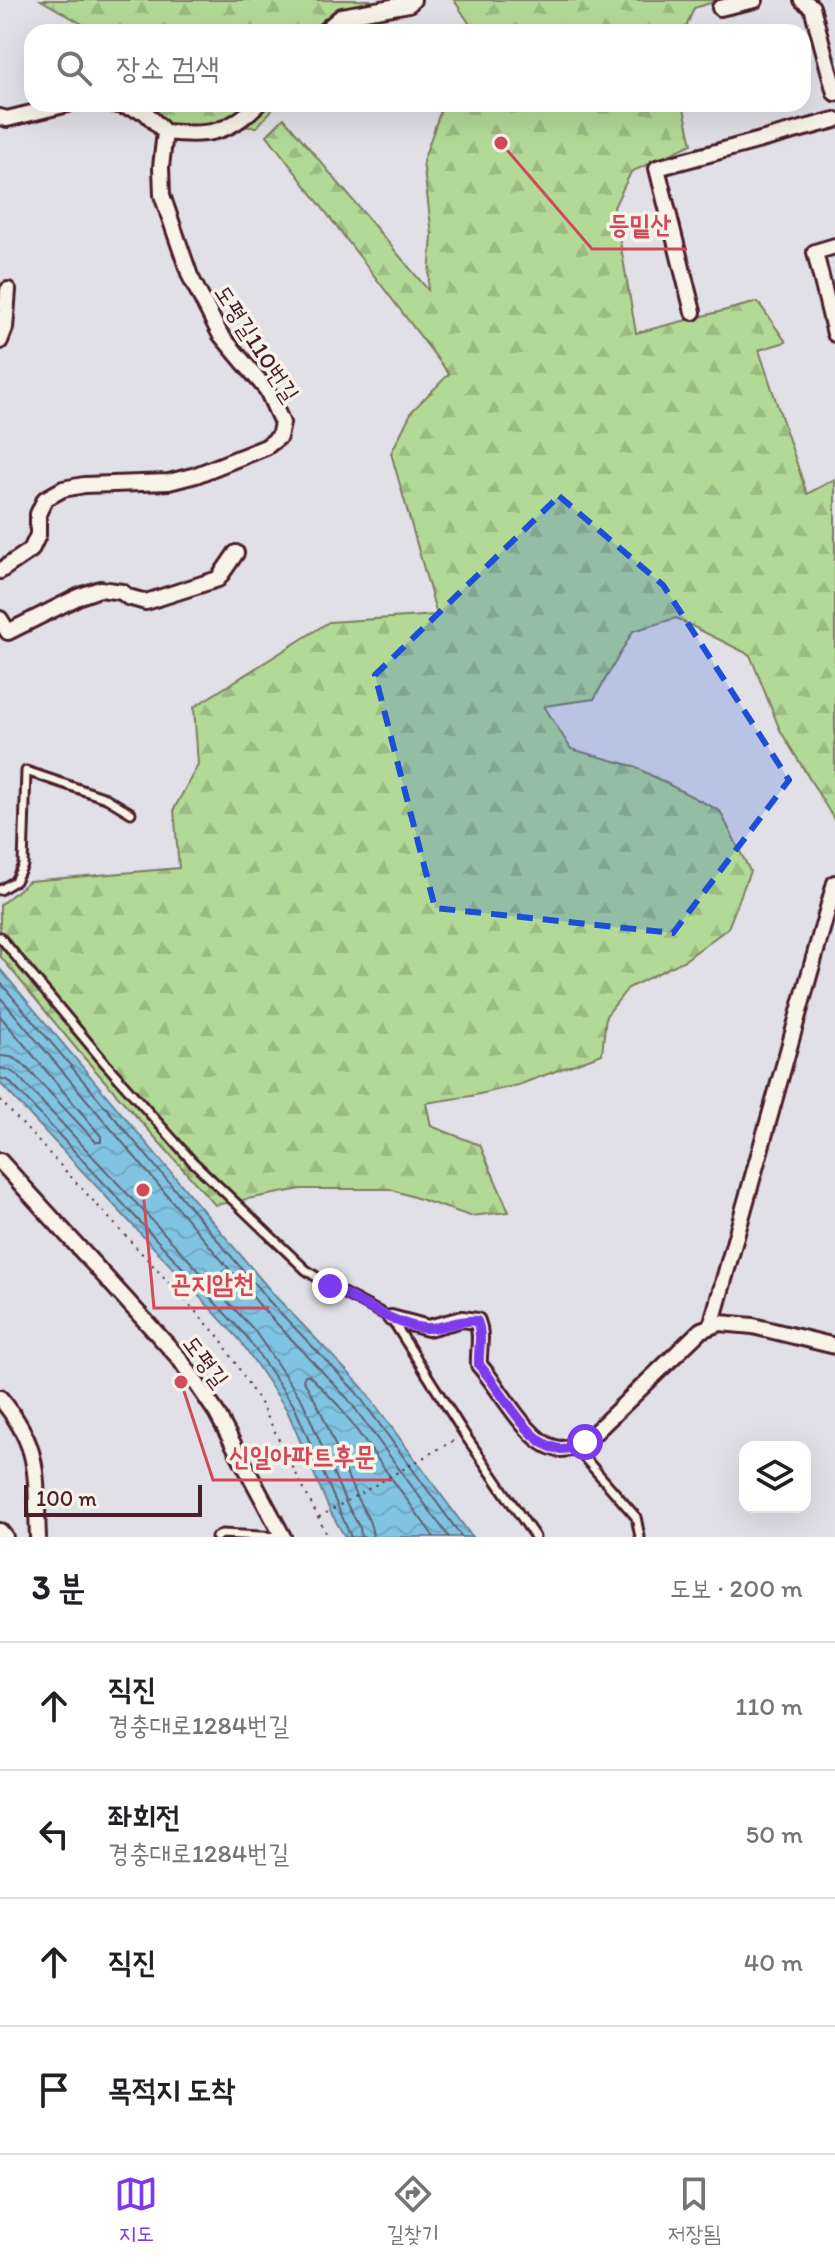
<!DOCTYPE html>
<html lang="ko">
<head>
<meta charset="utf-8">
<style>
	:root { --surface:#fff; --page:#f2f2f2; --text:#202124; --muted:#757577; --line:#e0e0e0; --accent:#7c3aed }
	body { margin:0; font-family:Itim,"Poor Story",sans-serif; background:var(--page); color:var(--text) }
	.controls { position:absolute; right:24px; bottom:24px; display:grid; overflow:hidden; border-radius:16px; box-shadow:0 8px 32px #0002 }
	.controls button { width:72px; height:72px; display:grid; place-items:center; padding:0; border:0; border-bottom:2px solid var(--line); background:var(--surface); color:var(--text); font:40px sans-serif }
	.scale { position:absolute; left:24px; bottom:20px; width:178px; box-sizing:border-box; padding-left:8px; border:4px solid #4a1f2b; border-top:0; font-size:22px; line-height:28px; white-space:nowrap; color:#4a1f2b; -webkit-text-stroke:6px #f7f3e8; paint-order:stroke }
	.stop { position:absolute; width:24px; height:24px; margin:-18px; border:6px solid #7c3aed; border-radius:50%; background:#fff }
	.stop.end { background:#7c3aed; border-color:#fff; box-shadow:0 2px 8px #0008 }
	.list { margin:0; padding:0; list-style:none }
	h2 { display:flex; justify-content:space-between; align-items:center; height:104px; margin:0; padding:0 32px; font-size:34px }
	h2 small { font-size:26px; font-weight:400; color:var(--muted) }
	.list li { display:grid; grid-template-columns:52px 1fr auto; gap:24px; align-items:center; box-sizing:border-box; height:128px; padding:0 32px; border-top:2px solid var(--line) }
	.list b { display:block; font-size:30px; white-space:nowrap }
	.list p { margin:0; font-size:26px; white-space:nowrap; color:var(--muted) }
	.list em { font-size:26px; font-style:normal; color:var(--muted) }
	.icon { flex:none; width:44px; height:44px; fill:none; stroke:currentColor; stroke-width:2; stroke-linecap:round; stroke-linejoin:round }
	.map { position:relative; flex:none; width:835px; height:1537px; overflow:hidden }
	.search { position:absolute; background:var(--surface); box-shadow:0 8px 32px #0002; left:24px; right:24px; top:24px; height:88px; display:flex; align-items:center; gap:20px; box-sizing:border-box; padding:0 28px; border-radius:24px; color:var(--muted); font-size:30px }
	.sheet { height:616px; background:var(--surface) }
	nav { display:flex; justify-content:space-around; align-items:center; box-sizing:border-box; height:112px; border-top:2px solid var(--line); background:var(--surface); font-size:22px; color:var(--muted) }
	nav a { display:grid; justify-items:center; gap:4px }
	nav .on { color:var(--accent) }
	.map>svg:first-child { display:block }
	.forest { fill:url(#forest-firs); stroke:#7e7c60; stroke-width:2 }
	.water { fill:url(#water-waves); stroke:#6a8298; stroke-width:2 }
	.lines { fill:none; stroke-linecap:round; stroke-linejoin:round }
	.shore { stroke:#606174; stroke-width:2 }
	.service-casing { stroke:#4a1f2b; stroke-width:13 }
	.minor-casing { stroke:#4a1f2b; stroke-width:20 }
	.path { stroke:#4a1f2b; stroke-width:2; stroke-dasharray:2 6; stroke-linecap:butt }
	.service { stroke:#f7f3e8; stroke-width:7 }
	.minor { stroke:#f7f3e8; stroke-width:14 }
	.route { stroke:#7c3aed; stroke-width:10 }
	.marked { fill:#1d4ed8; fill-opacity:0.2; stroke:#1d4ed8; stroke-width:6; stroke-dasharray:16 10; stroke-linejoin:round }
	.labels { text-anchor:middle; dominant-baseline:central; stroke-width:7; stroke-linejoin:round; paint-order:stroke }
	.street-label { font-size:24px; fill:#4a1f2b; stroke:#f7f3e8 }
	.leader { fill:none; stroke:#d1495b; stroke-width:3 }
	.callout-dot { fill:#d1495b; stroke:#f7f3e8; stroke-width:3 }
	.callout-label { font-size:26px; text-anchor:middle; font-weight:bold; fill:#d1495b; stroke:#f7f3e8; stroke-width:7; stroke-linejoin:round; paint-order:stroke }
</style>
</head>
<body>
<div class="map">
<svg width="835" height="1537" viewBox="0 0 835 1537">
	<defs>
		<pattern id="forest-firs" width="22" height="20" patternUnits="userSpaceOnUse" patternTransform="scale(2)"><rect width="22" height="20" fill="#b2da96"/><path d="M5 1l3.5 6h-7zM16 11l3.5 6h-7z" fill="#9bbb81"/></pattern>
		<pattern id="water-waves" width="16" height="10" patternUnits="userSpaceOnUse" patternTransform="scale(2)"><rect width="16" height="10" fill="#80c4e1"/><path d="M0 5q4-4 8 0t8 0" fill="none" stroke="#70a8c1"/></pattern>
	</defs>
	<rect width="100%" height="100%" fill="#e0e0e6"/>
	<filter id="ink" filterUnits="userSpaceOnUse"><feTurbulence type="fractalNoise" baseFrequency=".0125" numOctaves="2"/><feDisplacementMap in="SourceGraphic" scale="16" xChannelSelector="R" yChannelSelector="G"/><feConvolveMatrix kernelMatrix="1 2 1 2 8 2 1 2 1" color-interpolation-filters="sRGB"/></filter>
	<g filter="url(#ink)">
		<!-- forest -->
		<path class="forest" d="M41 0H370L341 32H96Z
			M454 0H720L694 8 684 32H475Z
			M138 104H277L257 127 150 124Z
			M443 104H683L692 144 631 172 614 207 636 333 758 302 786 342 759 350 807 494 835 479V821L780 730 750 655 676 618 633 631 594 699 544 706 571 749 633 766 720 811 750 871 728 928 685 960 628 988 606 1016 602 1054 518 1085 471 1096 426 1103 431 1126 480 1145 509 1212 470 1216 390 1189H301L215 1205 79 1052 0 956V905L29 881 179 868 174 809 198 765 194 707 329 622 437 615 391 453 412 411 449 374 267 135 284 118 428 290 432 235 423 161Z"/>
		<!-- water -->
		<path class="water" d="M0 969 275 1296 362 1387 472 1537H345L330 1511 287 1410 240 1340 0 1083Z"/>
		<g class="lines">
			<!-- shore -->
			<path class="shore" d="M0 982 269 1301 356 1392 462 1537
				M0 997 262 1308 348 1399 449 1537
				M0 1016 101 1136V1142H96L22 1063 11 1057 0 1056
				M0 1068 9 1070 17 1075 254 1330 303 1402 346 1503 360 1528 361 1537
				M0 1078 9 1081 246 1336 294 1406 351 1537
				M373 1537C372 1521 363 1510 356 1496 338 1458 327 1415 303 1380L305 1375H309L339 1406 434 1537"/>
			<!-- service casing -->
			<g class="service-casing">
				<path id="service" d="M0 890 15 881 23 865 26 771 106 798 131 813
					M0 937 105 1063 192 1161 306 1270 330 1286 391 1318 465 1435 535 1537
					M575 1447 636 1517 640 1537
					M216 1537 222 1534 282 1537"/>
			</g>
			<!-- minor casing -->
			<g class="minor-casing">
				<path id="minor" d="M802 0 812 7 835 93
					M720 8 755 0
					M323 32 342 16 409 4 413 0
					M113 104 144 111 165 132
					M0 117 7 119 68 104
					M165 132C206 136 227 135 258 104
					M835 246 815 252 835 334
					M693 312 657 168 835 120
					M0 341 5 328 8 290
					M0 571 31 550 38 535V514L45 499 63 489 84 485 169 482 196 475 266 447 279 437 282 423 267 390 220 334 190 276 162 195 161 167 165 132
					M0 619 8 632 80 596 100 589 122 592 128 597 146 602 218 579 236 553
					M0 1161 179 1358 216 1412 283 1537
					M391 1318 428 1328 462 1319 477 1321C483 1336 478 1349 479 1365 499 1386 527 1442 555 1448 565 1451 575 1446 585 1442L701 1330 720 1323 753 1326 835 1346
					M711 1326 835 883
					M0 1398C42 1448 35 1475 38 1537
					M0 1531 5 1537"/>
			</g>
			<!-- path -->
			<path class="path" d="M0 1100 220 1338 263 1408 328 1537
				M319 1517 456 1439"/>
			<!-- service -->
			<use href="#service" class="service"/>
			<!-- minor -->
			<use href="#minor" class="minor"/>
		</g>
	</g>
	<g class="lines" filter="url(#ink)">
		<!-- route -->
		<path class="route" d="M330 1286C354 1299 402 1329 428 1328 446 1328 458 1319 477 1321 483 1336 478 1349 479 1365 499 1386 527 1442 555 1448 565 1451 575 1447 585 1442"/>
	</g>
	<!-- marked area -->
	<path class="marked" d="M559 496 663 585 789 780 673 933 435 908 375 675Z"/>
	<g class="labels">
		<!-- street labels -->
		<g class="street-label">
			<text transform="translate(257 343) rotate(57)">도평길110번길</text>
			<text transform="translate(206 1361) rotate(53)">도평길</text>
		</g>
	</g>
	<!-- callouts -->
	<path class="leader" d="M501 143L592 249H687M143 1190L154 1308H269M181 1382L213 1480H392"/>
	<g class="callout-dot">
		<circle cx="501" cy="143" r="8"/>
		<circle cx="143" cy="1190" r="8"/>
		<circle cx="181" cy="1382" r="8"/>
	</g>
	<g class="callout-label">
		<text x="640" y="233">등밑산</text>
		<text x="212" y="1292">곤지암천</text>
		<text x="302" y="1465">신일아파트후문</text>
	</g>
</svg>
<div class="controls">
<button><svg class="icon" aria-label="layers" viewBox="0 0 24 24"><path d="M12 4l9 5-9 5-9-5zM3 14l9 5 9-5"/></svg></button>
</div>
<div class="scale">100 m</div>
<div class="stop" style="left:585px;top:1442px"></div>
<div class="stop end" style="left:330px;top:1286px"></div>
<div class="search"><svg class="icon" aria-label="search" viewBox="0 0 24 24"><circle cx="10" cy="10" r="6"/><path d="M15 15l6 6"/></svg>장소 검색</div>
</div>
<section class="sheet">
<h2>3 분<small>도보 · 200 m</small></h2>
<ul class="list">
<li><svg class="icon" aria-label="ahead" viewBox="0 0 24 24"><path d="M12 20V5M6 11l6-6 6 6"/></svg><div><b>직진</b><p>경충대로1284번길</p></div><em>110 m</em></li>
<li><svg class="icon" aria-label="left" viewBox="0 0 24 24"><path d="M17 20v-9H6M10 6l-5 5 5 5"/></svg><div><b>좌회전</b><p>경충대로1284번길</p></div><em>50 m</em></li>
<li><svg class="icon" aria-label="ahead" viewBox="0 0 24 24"><path d="M12 20V5M6 11l6-6 6 6"/></svg><div><b>직진</b></div><em>40 m</em></li>
<li><svg class="icon" aria-label="arrive" viewBox="0 0 24 24"><path d="M6 21V4h12l-3 4 3 4H6"/></svg><div><b>목적지 도착</b></div></li>
</ul>
</section>
<nav>
<a class="on"><svg class="icon" aria-label="map" viewBox="0 0 24 24"><path d="M3 6l6-2 6 2 6-2v14l-6 2-6-2-6 2zM9 4v14M15 6v14"/></svg>지도</a>
<a><svg class="icon" aria-label="directions" viewBox="0 0 24 24"><path d="M12 3l9 9-9 9-9-9zM9 14v-3h6M13 9l2 2-2 2"/></svg>길찾기</a>
<a><svg class="icon" aria-label="saved" viewBox="0 0 24 24"><path d="M7 4h10v16l-5-4-5 4z"/></svg>저장됨</a>
</nav>
</body>
</html>
